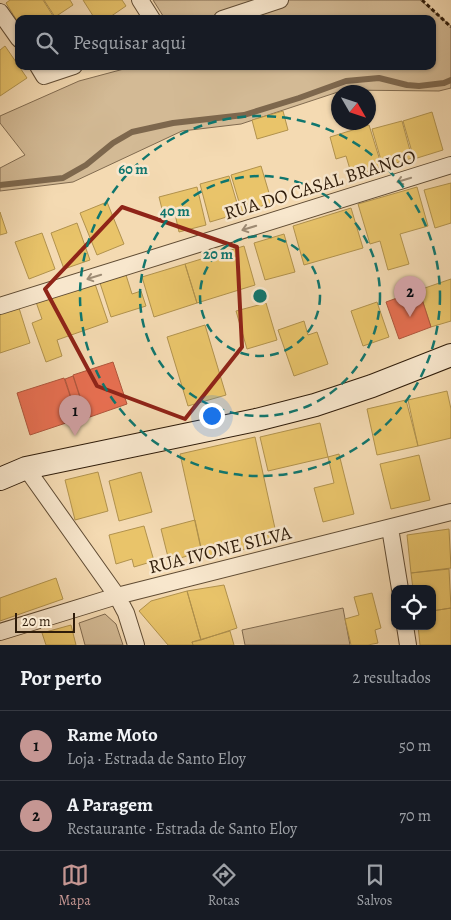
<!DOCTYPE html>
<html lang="pt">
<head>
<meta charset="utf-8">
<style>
	:root { --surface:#171b24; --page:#20242c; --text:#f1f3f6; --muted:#9ea1a6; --line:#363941; --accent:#c59692 }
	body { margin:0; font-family:Alegreya,serif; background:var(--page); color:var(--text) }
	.controls { position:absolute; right:15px; bottom:15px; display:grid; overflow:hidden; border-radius:10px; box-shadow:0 1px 4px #0004 }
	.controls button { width:45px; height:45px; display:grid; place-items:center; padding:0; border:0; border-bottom:1px solid var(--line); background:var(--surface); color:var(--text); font:25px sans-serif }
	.compass { position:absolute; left:331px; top:85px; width:45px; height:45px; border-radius:50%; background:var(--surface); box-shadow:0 1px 4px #0004; rotate:129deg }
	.scale { position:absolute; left:15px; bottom:12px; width:60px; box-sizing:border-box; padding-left:5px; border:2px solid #2f1c0a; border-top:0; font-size:14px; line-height:18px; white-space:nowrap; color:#2f1c0a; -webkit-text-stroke:4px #f8e7cd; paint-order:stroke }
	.you { position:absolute; left:211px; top:415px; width:18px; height:18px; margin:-12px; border:4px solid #fff; border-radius:50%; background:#1a73e8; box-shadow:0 0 0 8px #1a73e833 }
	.badge { display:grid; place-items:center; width:32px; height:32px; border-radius:50%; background:var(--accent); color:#111; font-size:16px; font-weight:700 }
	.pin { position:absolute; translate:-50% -41px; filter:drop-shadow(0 1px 2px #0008) }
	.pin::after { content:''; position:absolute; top:26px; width:18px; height:15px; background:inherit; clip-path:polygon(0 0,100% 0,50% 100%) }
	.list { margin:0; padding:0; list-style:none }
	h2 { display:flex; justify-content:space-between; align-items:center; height:65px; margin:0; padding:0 20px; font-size:21px }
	h2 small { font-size:16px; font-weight:400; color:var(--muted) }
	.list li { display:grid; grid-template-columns:32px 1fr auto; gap:15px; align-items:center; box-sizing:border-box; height:70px; padding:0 20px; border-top:1px solid var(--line) }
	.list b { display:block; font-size:19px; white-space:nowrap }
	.list p { margin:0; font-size:16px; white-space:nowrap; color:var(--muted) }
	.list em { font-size:16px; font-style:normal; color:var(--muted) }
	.icon { flex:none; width:28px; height:28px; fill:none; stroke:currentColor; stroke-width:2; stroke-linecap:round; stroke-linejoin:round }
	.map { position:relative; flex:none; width:451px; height:645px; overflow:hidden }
	.search { position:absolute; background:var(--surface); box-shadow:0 1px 4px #0004; left:15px; right:15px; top:15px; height:55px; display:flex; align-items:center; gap:12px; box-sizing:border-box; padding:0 18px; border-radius:10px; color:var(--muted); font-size:19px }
	.sheet { height:205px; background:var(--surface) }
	nav { display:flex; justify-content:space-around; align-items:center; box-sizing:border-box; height:70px; border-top:1px solid var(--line); background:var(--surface); font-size:14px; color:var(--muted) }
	nav a { display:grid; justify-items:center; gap:2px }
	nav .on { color:var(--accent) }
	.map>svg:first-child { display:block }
	.green { fill:#d3ba95; stroke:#816b50 }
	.homes { fill:#e9c46a; stroke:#b1924d }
	.shops { fill:#e76f51; stroke:#b0563c }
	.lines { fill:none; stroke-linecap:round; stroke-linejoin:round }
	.stream { stroke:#7d674d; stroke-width:6 }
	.minor-casing { stroke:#604c34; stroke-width:18 }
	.secondary-casing { stroke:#2f1c0a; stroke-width:24 }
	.path { stroke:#2f1c0a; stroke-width:3; stroke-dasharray:4 2.5; stroke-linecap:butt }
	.minor { stroke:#f8e7cd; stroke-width:16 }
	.secondary { stroke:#f8e7cd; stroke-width:22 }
	.oneway { stroke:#9e8c75 }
	.marked { fill:none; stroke:#8f2418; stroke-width:4; stroke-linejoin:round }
	.ring { fill:none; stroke:#0f766e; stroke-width:2.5; stroke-dasharray:9 6 }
	.labels { text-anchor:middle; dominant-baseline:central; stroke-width:5; stroke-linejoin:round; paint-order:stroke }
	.street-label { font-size:19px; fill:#2f1c0a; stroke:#f8e7cd }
	.centre { fill:#0f766e; stroke:#f8e7cd; stroke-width:2.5 }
	.ring-label { font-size:15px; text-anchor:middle; font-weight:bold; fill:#0f766e; stroke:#f8e7cd; stroke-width:5; stroke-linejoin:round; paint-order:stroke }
</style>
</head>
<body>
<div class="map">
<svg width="451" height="645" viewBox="0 0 451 645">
	<rect width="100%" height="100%" fill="#f4dab2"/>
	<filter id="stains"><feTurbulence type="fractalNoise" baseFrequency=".004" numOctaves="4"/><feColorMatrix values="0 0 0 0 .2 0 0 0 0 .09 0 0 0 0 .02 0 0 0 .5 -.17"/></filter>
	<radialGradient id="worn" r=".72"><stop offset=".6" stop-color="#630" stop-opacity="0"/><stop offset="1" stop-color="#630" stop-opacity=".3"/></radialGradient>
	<!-- green -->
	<path class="green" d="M153 0H420L451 26V88L439 91 344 90 241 124 182 131 73 182 0 191V168L25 155 0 123V116L79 81 135 66H432V19H165Z
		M343 608 350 645H245L242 630Z
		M105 614 116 624 123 645H85L79 623Z"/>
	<!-- homes -->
	<path class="homes" d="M10 0H43L55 19H19V24L6 3Z
		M44 0H70L73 5 55 17Z
		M83 0H122L126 6 107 19H95Z
		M5 46 27 78 0 96V50Z
		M283 111 288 130 257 139 252 120Z
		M432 112 443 150 414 159 403 121Z
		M402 121 412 158 383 167 372 129Z
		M369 125 382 167 352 176 346 156 336 159 330 137Z
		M261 166 272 203 242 212 231 175Z
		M229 176 240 213 210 222 200 184Z
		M451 183V223L435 228 424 190Z
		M197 187 206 225 179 232 175 214 164 217 159 197Z
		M417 187 428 226 400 234 409 264 388 270 380 241 370 244 358 204Z
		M107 202 124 244 97 255 80 213Z
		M351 208 363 248 304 265 293 226Z
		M0 212 7 233 0 235Z
		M77 223 90 260 64 269 51 233Z
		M42 233 55 269 29 279 15 242Z
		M284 234 295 272 265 280 254 243Z
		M244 246 255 285 197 303 185 264Z
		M185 264 197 303 154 317 142 277Z
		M126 275 132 294 141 291 146 306 111 317 100 283Z
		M451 279V321L431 327 419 290Z
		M94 281 108 322 57 340 62 356 46 362 32 323 42 319 36 302Z
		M377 302 389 337 363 346 351 311Z
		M266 303 277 340 247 349 236 311Z
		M19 308 30 343 0 353V314Z
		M304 321 308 335 317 332 328 364 294 376 278 330Z
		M205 325 226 395 188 406 167 337Z
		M447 391 451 409V438L418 446 408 400Z
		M406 400 418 446 377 455 367 409Z
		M320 423 328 457 268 471 260 437Z
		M255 437 278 542 203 558 180 454Z
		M339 454 354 514 323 522 314 488 334 483 328 457Z
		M419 455 430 500 391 509 380 464Z
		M98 472 108 511 75 520 65 480Z
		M141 472 152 512 119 521 109 481Z
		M195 520 202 552 169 561 161 529Z
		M144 526 154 561 134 567 132 559 116 564 109 535Z
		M449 529 451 568 411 573 407 535Z
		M449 569 451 608 432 611V589H413L411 573Z
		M56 578 63 599 0 621V598Z
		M224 585 237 628 201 640 187 591Z
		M187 591 201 640 192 642 193 645H168L139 611 151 601Z
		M372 593 381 628 375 630 378 643 368 645H351L345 619 359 615 354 597Z
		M451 608V645H420L418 626H432V611Z
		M71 625 76 645H46L42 633Z
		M230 631 234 645H193L192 642Z"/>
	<!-- shops -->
	<path class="shops" d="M419 290 431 327 399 339 386 302Z
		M113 362 127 404 87 418 73 375Z
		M73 376 85 413 77 416 65 379Z
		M64 378 78 419 30 435 17 393Z"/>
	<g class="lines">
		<!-- stream -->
		<path class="stream" d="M0 185 63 178 86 165 113 143 132 132 173 123 244 115 299 98 346 81 379 78 407 85 419 86 444 83 451 80"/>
		<!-- minor casing -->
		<g class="minor-casing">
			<path id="minor" d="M140 0 152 19
				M0 12 19 39
				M222 19 280 0
				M38 66 44 76 74 66
				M0 306 451 165
				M26 468 117 596 126 613 136 645
				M390 528 400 589
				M405 626 408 645
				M0 632 117 596 451 512"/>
		</g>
		<!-- secondary casing -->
		<g class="secondary-casing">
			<path id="secondary" d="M0 479 26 468 256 420 315 405 372 386 451 355"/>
		</g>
		<!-- path -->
		<path class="path" d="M422 0 451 27"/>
		<!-- minor -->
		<use href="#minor" class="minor"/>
		<!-- secondary -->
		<use href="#secondary" class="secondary"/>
	</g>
	<!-- one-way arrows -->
	<defs><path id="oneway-shaft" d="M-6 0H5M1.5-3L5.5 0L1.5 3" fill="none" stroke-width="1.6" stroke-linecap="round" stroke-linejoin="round" transform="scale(1.25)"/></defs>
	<g class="oneway">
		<use href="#oneway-shaft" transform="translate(404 180) rotate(163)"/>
		<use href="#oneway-shaft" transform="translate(249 228) rotate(163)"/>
		<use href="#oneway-shaft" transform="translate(94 277) rotate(163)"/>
	</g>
	<!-- marked area -->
	<path class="marked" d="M122 207 237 247 242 347 185 419 97 386 45 289Z"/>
	<!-- distance rings -->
	<g class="ring">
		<circle cx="260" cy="296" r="60"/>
		<circle cx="260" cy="296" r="120"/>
		<circle cx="260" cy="296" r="180"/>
	</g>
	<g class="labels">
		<!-- street labels -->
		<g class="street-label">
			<text transform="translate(320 185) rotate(-17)">RUA DO CASAL BRANCO</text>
			<text transform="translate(220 550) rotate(-14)">RUA IVONE SILVA</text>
		</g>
	</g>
	<circle cx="260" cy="296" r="8" class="centre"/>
	<g class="ring-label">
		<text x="133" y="174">60 m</text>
		<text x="175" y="216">40 m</text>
		<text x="218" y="259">20 m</text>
	</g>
	<rect width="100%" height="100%" filter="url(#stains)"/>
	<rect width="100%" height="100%" fill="url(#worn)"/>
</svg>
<div class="controls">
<button><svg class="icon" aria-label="locate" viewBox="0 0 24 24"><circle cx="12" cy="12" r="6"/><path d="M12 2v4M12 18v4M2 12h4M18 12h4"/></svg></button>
</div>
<svg class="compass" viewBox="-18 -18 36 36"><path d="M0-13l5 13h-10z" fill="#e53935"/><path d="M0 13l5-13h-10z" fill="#9ea1a6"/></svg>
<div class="scale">20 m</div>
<div class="you"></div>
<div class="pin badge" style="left:75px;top:436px">1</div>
<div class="pin badge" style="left:410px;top:317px">2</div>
<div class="search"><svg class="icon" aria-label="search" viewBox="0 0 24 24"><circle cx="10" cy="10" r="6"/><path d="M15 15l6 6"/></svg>Pesquisar aqui</div>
</div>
<section class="sheet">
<h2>Por perto<small>2 resultados</small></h2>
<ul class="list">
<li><span class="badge">1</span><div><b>Rame Moto</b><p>Loja · Estrada de Santo Eloy</p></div><em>50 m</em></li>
<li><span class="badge">2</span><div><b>A Paragem</b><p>Restaurante · Estrada de Santo Eloy</p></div><em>70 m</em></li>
</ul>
</section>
<nav>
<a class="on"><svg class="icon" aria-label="map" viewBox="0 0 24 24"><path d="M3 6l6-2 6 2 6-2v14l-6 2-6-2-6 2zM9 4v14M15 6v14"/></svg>Mapa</a>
<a><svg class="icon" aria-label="directions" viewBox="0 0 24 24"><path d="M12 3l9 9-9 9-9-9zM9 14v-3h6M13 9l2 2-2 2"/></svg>Rotas</a>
<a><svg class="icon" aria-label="saved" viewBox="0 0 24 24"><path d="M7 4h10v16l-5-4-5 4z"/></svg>Salvos</a>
</nav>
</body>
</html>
